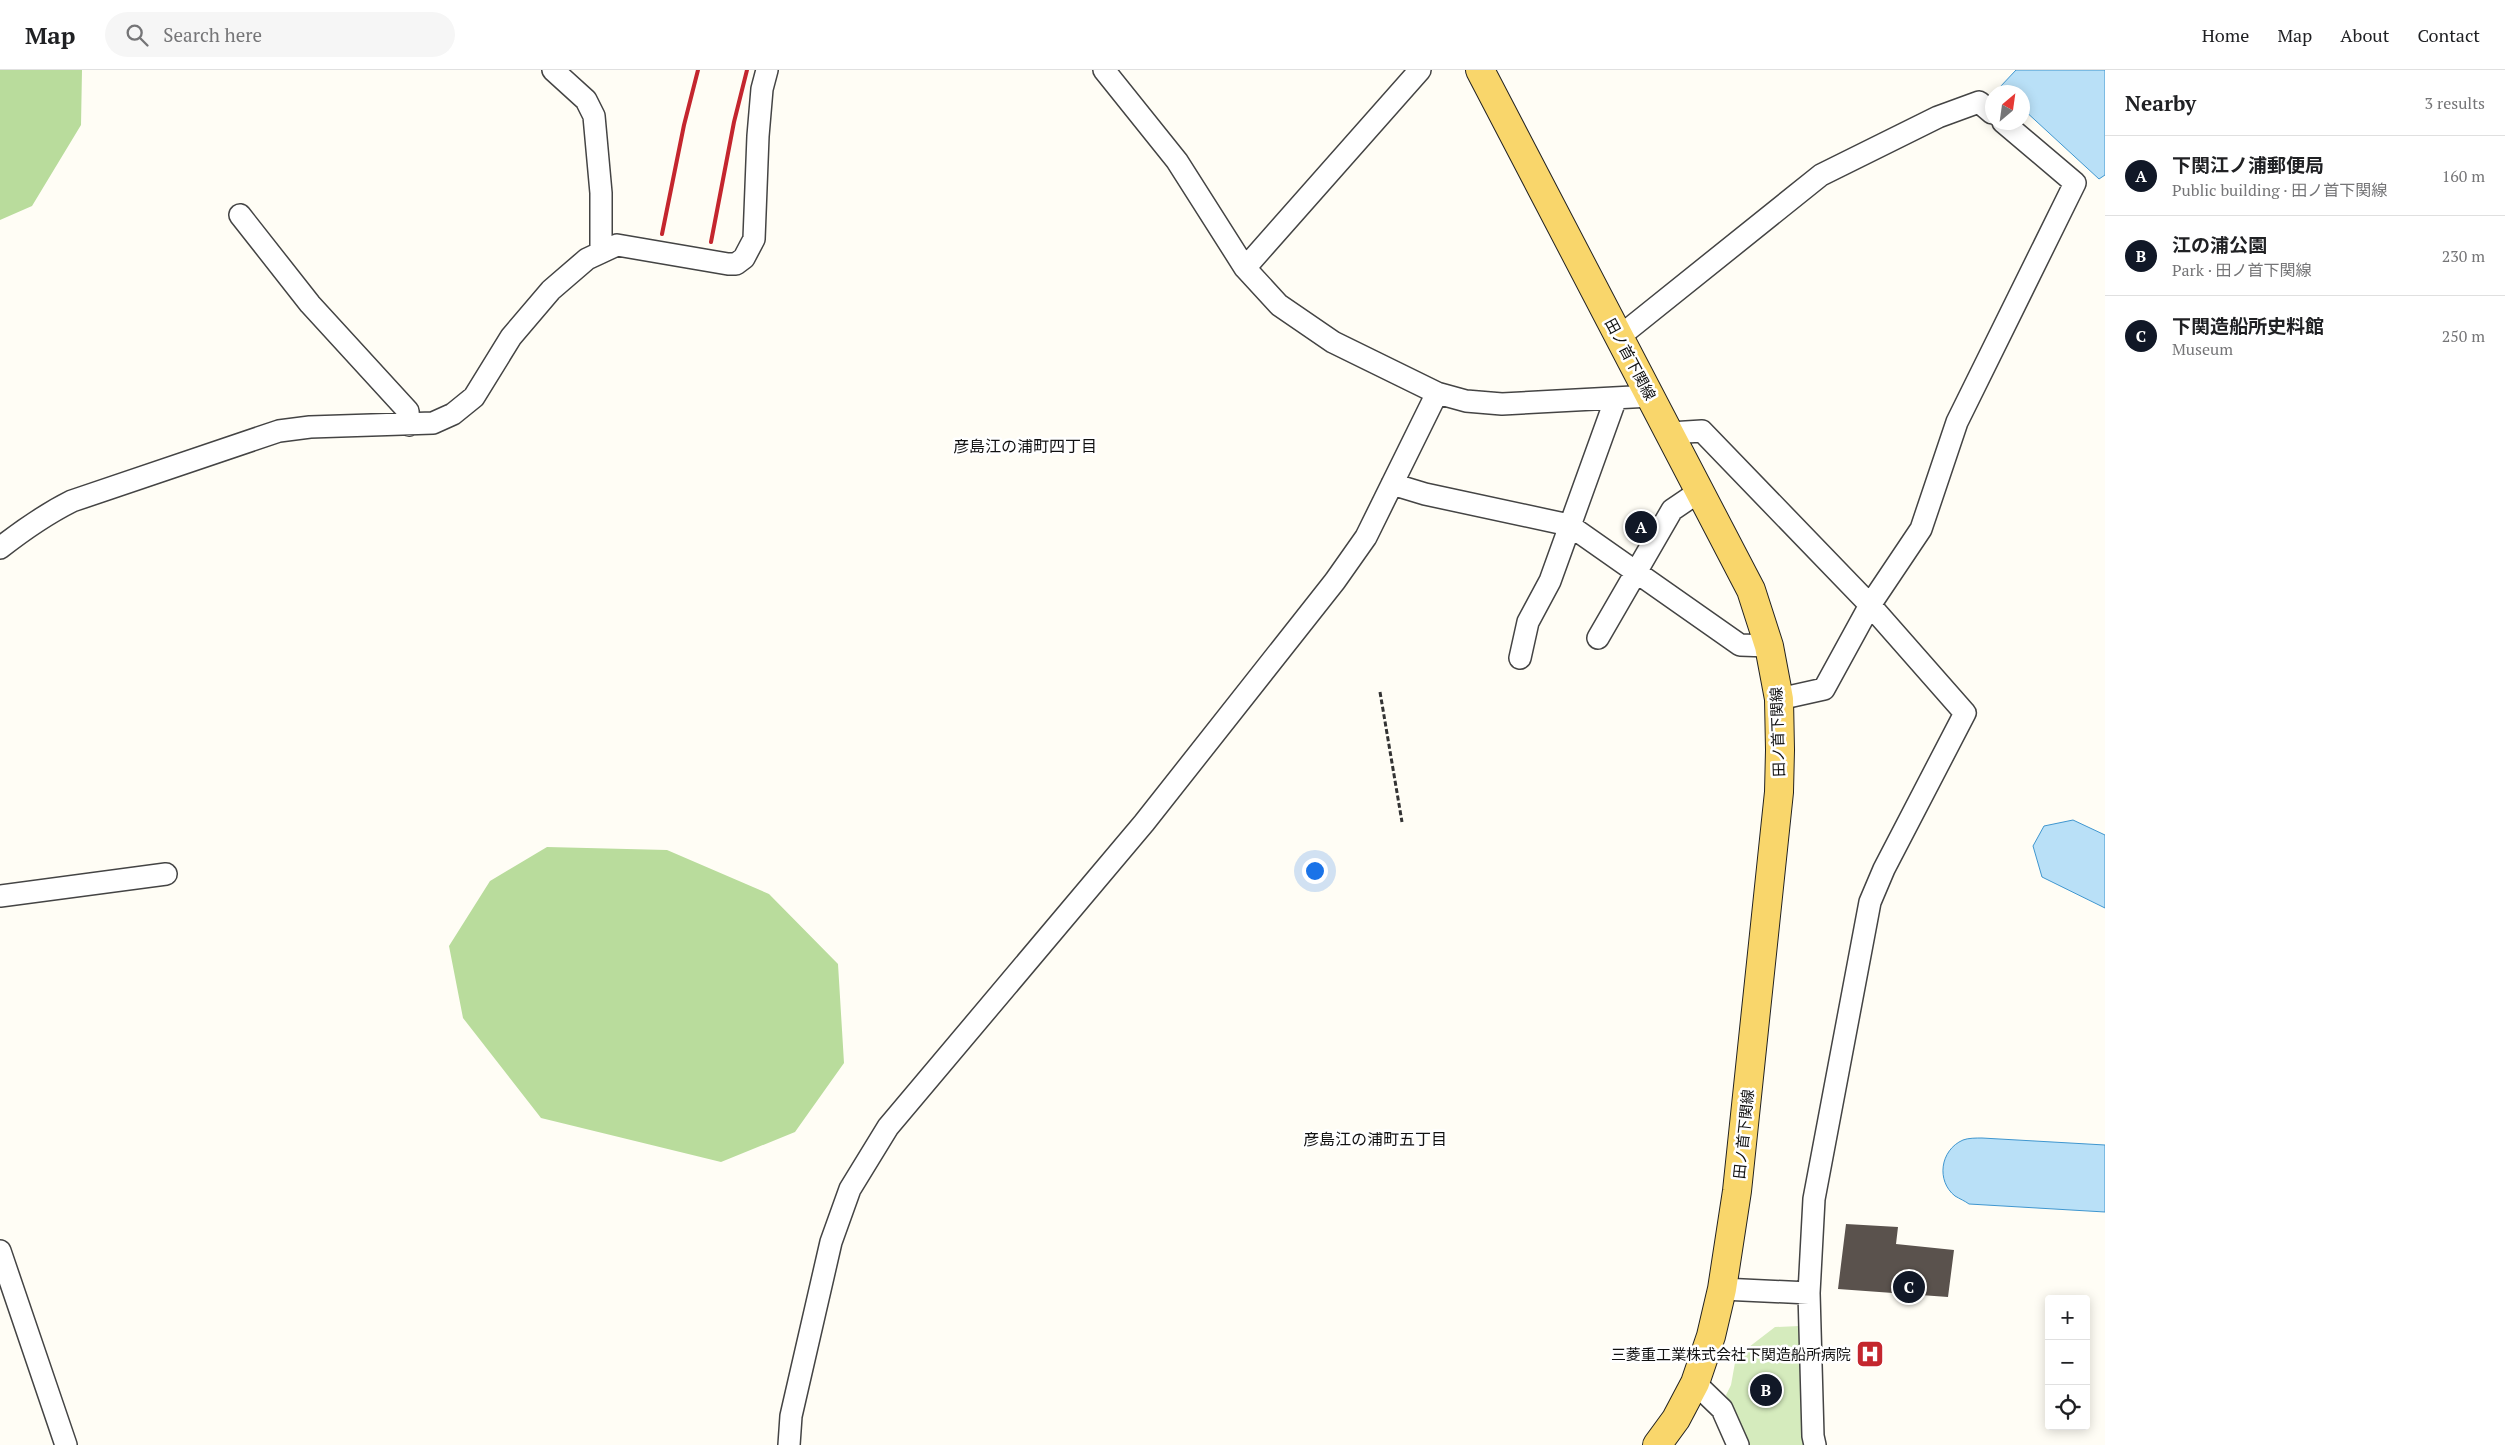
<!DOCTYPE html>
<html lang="en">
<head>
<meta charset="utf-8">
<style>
	:root { --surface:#fff; --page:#f6f6f6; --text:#202124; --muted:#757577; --line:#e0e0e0; --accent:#111827 }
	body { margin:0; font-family:"PT Serif","Noto Sans JP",serif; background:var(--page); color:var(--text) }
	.controls { position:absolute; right:15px; bottom:15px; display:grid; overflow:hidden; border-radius:5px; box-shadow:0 2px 12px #0003 }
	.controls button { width:45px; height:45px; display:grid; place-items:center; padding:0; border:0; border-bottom:1px solid var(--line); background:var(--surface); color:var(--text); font:25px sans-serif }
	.compass { position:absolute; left:1985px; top:15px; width:45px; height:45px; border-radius:50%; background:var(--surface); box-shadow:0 2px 12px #0003; rotate:29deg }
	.you { position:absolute; left:1314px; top:800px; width:18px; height:18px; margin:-12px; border:4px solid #fff; border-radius:50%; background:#1a73e8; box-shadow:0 0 0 8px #1a73e833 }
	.badge { display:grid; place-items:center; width:32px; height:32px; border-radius:50%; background:var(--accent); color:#fff; font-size:16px; font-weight:700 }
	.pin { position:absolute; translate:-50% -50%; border:2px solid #fff; box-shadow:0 1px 5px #0006 }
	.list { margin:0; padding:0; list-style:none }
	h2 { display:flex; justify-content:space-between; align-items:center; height:65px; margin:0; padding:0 20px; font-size:21px }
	h2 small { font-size:16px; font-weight:400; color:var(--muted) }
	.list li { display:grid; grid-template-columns:32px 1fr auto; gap:15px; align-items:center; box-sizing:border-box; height:80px; padding:0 20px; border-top:1px solid var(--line) }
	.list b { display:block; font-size:19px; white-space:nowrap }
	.list p { margin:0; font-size:16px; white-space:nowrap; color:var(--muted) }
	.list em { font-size:16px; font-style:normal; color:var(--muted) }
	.icon { flex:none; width:28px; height:28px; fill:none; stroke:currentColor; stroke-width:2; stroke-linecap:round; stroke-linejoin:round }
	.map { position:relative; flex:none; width:2105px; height:1375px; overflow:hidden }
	header { display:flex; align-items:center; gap:30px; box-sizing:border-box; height:70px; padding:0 25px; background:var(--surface); border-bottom:1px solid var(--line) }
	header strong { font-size:24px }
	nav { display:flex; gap:28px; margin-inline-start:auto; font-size:18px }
	.search { width:350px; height:45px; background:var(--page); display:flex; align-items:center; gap:12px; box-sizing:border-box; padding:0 18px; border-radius:28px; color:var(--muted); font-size:19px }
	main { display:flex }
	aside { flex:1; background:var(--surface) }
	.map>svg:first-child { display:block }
	.green { fill:#d5ebbd }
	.forest { fill:#b9dc9c }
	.water { fill:#b9e0f7; stroke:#3f96cf }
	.building { fill:#5a524d }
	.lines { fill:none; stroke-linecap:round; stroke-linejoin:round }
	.minor-casing { stroke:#444; stroke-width:24 }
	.major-casing { stroke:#222; stroke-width:30 }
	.path { stroke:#333; stroke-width:3; stroke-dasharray:5 2.5; stroke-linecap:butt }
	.minor { stroke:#fff; stroke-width:21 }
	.major { stroke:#f9d66b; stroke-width:28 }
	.rail { stroke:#c4262e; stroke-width:4 }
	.labels { text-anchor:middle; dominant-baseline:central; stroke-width:5; stroke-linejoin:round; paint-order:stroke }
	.street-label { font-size:15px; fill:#111; stroke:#fff }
	.poi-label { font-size:15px; fill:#111; stroke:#fff; text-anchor:end }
	.neighbourhood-label { font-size:16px; fill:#111; stroke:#fff }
</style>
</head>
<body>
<header>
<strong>Map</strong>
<div class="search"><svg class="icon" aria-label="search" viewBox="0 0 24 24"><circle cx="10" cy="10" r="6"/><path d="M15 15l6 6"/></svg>Search here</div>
<nav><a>Home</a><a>Map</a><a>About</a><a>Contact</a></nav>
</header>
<main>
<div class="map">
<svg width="2105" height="1375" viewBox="0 0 2105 1375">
	<rect width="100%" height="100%" fill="#fffdf5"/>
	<!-- green -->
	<path class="green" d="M1799 1256 1808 1375H1748L1726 1325 1731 1315 1736 1287 1775 1257Z"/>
	<!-- forest -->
	<path class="forest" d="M0 0H82L81 55 32 136 0 150Z
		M547 777 667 780 769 824 838 894 844 993 795 1062 721 1092 541 1048 463 948 449 876 490 811Z"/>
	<!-- water -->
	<path class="water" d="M2016 0H2105V105L2099 109 2023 39 2022 22H2005L2000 17Z
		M2073 750 2105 765V838L2042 807 2033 776 2044 756Z
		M1982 1068 2105 1075V1142L1969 1134C1965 1131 1960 1129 1955 1126 1936 1111 1940 1080 1963 1070 1968 1068 1976 1068 1982 1068Z"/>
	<!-- building -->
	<path class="building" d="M1846 1154 1898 1157 1896 1174 1954 1180 1948 1227 1838 1219Z"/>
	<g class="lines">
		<!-- minor casing -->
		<g class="minor-casing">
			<path id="minor" d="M553 0 586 30 594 46 601 123V182
				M1104 0 1177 91 1245 198 1279 235 1333 272 1437 323 1466 331 1502 334 1651 326
				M240 145 310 234 408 341 409 355
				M1245 198 1420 0
				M1619 267 1821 105 1938 47 1979 32 1992 43
				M1670 363 1702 361 1870 535 1965 643 1884 799 1870 832 1814 1129 1809 1223 1813 1366 1815 1375
				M1392 414 1425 424 1569 455 1740 575 1769 576
				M0 478C23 460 46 444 72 431L279 361 310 357 433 353 453 344 474 327 511 267 551 220 587 189 617 175 728 194H736L744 188 754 169 758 66 762 19 767 0
				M1598 568 1672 440 1700 421
				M1520 588 1528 552 1550 511 1616 328
				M1779 629 1824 619 1870 535 1921 459 1957 352 2075 113 2003 52
				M0 826 166 804
				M0 1181 66 1375
				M1722 1219 1809 1223
				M1695 1313 1722 1339 1738 1375
				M789 1375 791 1346 831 1172 850 1119 888 1057 1144 753 1335 511 1366 467 1437 323"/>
		</g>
		<!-- major casing -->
		<g class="major-casing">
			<path id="major" d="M1480 0 1751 520 1769 576 1779 629 1780 680 1779 722 1737 1121 1722 1219 1711 1266 1695 1313 1676 1349 1657 1375"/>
		</g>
		<!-- path -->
		<path class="path" d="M1380 622 1402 752"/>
		<!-- minor -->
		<use href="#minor" class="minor"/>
		<!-- major -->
		<use href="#major" class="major"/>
		<!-- rail -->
		<path class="rail" d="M662 164 684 55 698 0
			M711 172 734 52 747 0"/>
	</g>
	<!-- icons -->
	<defs>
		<g id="hospital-square" transform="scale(1.4375)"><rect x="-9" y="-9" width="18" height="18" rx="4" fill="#c4262e" stroke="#fff"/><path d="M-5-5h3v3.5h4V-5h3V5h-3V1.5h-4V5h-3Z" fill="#fff"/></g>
	</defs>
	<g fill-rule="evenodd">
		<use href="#hospital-square" x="1870" y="1284"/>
	</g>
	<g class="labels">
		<!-- street labels -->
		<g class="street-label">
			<text transform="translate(1631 289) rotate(62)">田ノ首下関線</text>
			<text transform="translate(1777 662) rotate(-92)">田ノ首下関線</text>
			<text transform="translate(1743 1064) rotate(-84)">田ノ首下関線</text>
		</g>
		<!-- poi labels -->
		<g class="poi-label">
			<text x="1851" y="1284">三菱重工業株式会社下関造船所病院</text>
		</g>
		<!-- neighbourhood labels -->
		<g class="neighbourhood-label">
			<text x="1025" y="376">彦島江の浦町四丁目</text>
			<text x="1375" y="1069">彦島江の浦町五丁目</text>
		</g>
	</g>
</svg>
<div class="controls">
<button>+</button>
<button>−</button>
<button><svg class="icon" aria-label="locate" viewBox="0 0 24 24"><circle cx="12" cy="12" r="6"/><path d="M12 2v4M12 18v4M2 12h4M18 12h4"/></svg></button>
</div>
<svg class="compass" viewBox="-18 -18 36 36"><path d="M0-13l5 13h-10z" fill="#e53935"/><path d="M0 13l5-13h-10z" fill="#757577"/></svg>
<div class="you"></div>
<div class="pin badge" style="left:1641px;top:457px">A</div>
<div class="pin badge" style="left:1766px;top:1320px">B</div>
<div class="pin badge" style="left:1909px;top:1217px">C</div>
</div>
<aside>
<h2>Nearby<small>3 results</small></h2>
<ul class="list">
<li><span class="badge">A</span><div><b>下関江ノ浦郵便局</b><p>Public building · 田ノ首下関線</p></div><em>160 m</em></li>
<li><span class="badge">B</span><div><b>江の浦公園</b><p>Park · 田ノ首下関線</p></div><em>230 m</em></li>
<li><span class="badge">C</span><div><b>下関造船所史料館</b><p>Museum</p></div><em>250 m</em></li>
</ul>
</aside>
</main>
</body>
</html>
